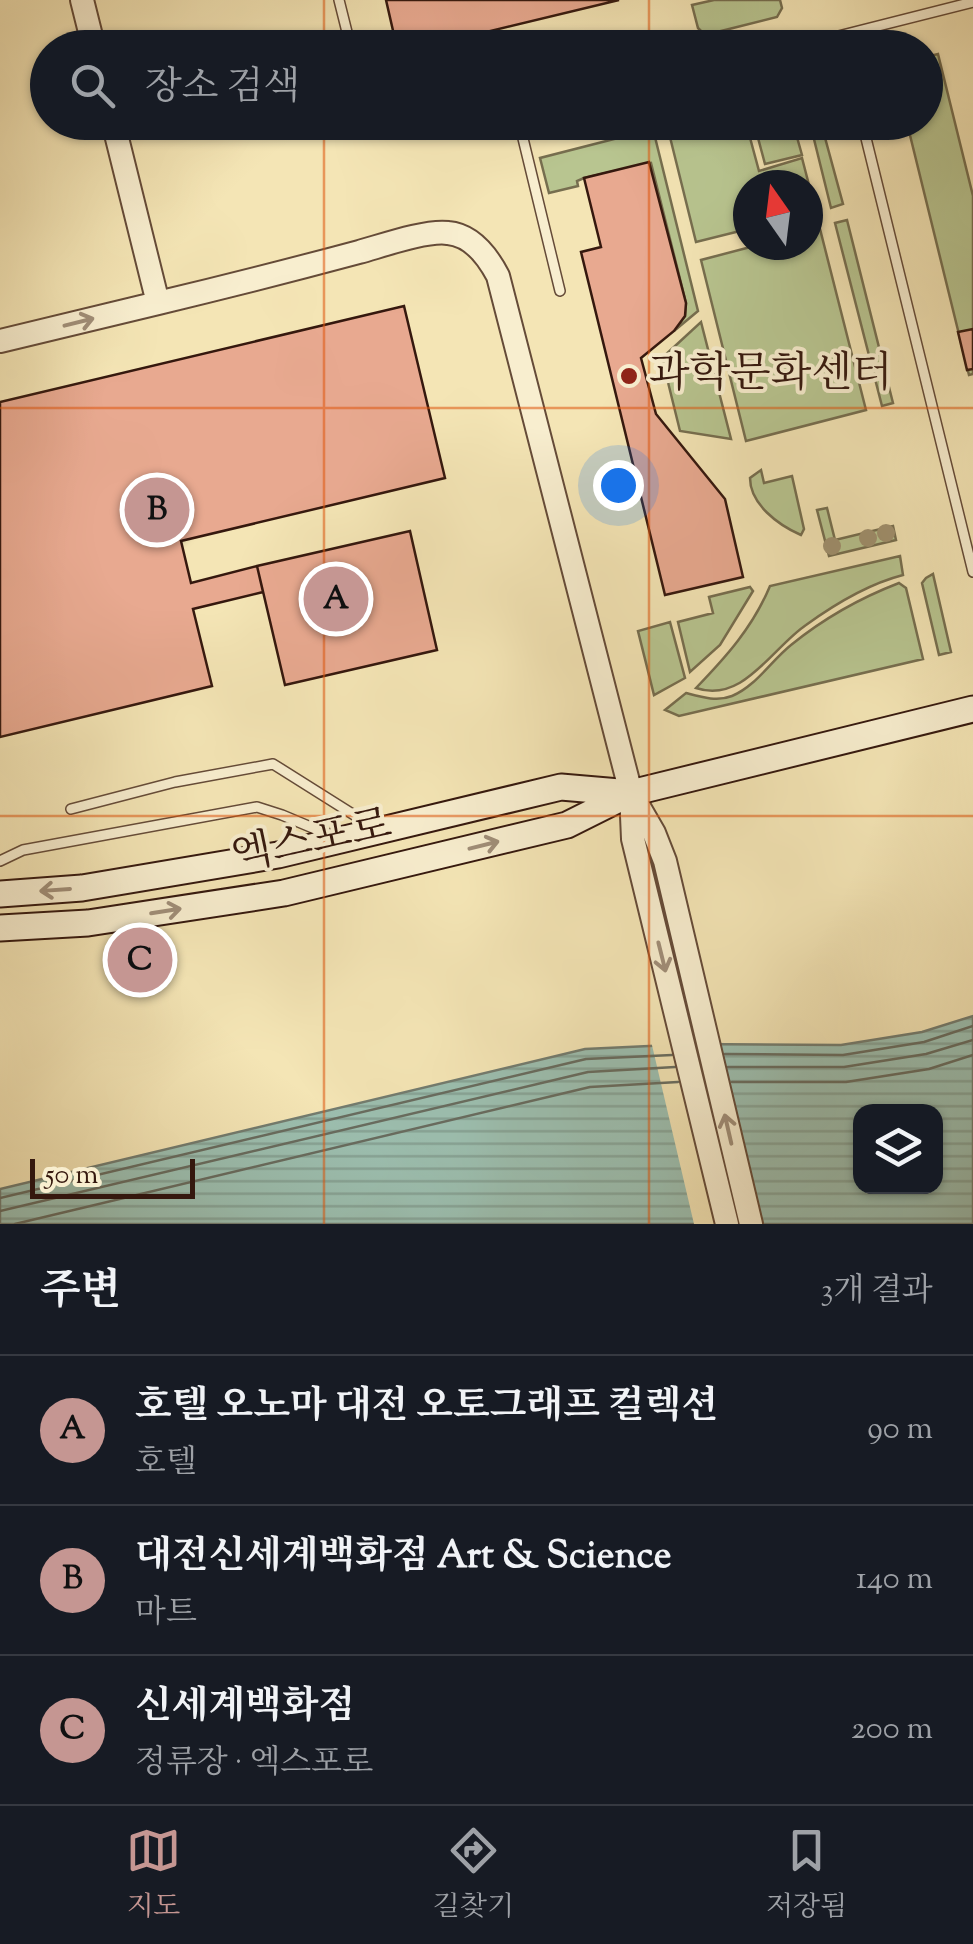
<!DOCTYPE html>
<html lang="ko">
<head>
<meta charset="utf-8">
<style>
	:root { --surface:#171b24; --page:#242831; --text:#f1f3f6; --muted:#9ea1a6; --line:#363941; --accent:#c59692 }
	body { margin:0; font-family:"Sorts Mill Goudy","Noto Serif KR",serif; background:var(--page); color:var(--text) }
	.controls { position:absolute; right:30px; bottom:30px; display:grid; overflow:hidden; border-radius:20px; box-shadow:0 2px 8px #0004 }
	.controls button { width:90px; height:90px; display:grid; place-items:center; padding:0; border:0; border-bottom:2px solid var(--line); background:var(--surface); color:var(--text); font:50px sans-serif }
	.compass { position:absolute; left:733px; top:170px; width:90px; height:90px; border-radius:50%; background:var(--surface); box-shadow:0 2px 8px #0004; rotate:346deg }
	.scale { position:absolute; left:30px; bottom:25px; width:165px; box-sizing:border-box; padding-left:10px; border:5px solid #35180e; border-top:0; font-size:28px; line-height:35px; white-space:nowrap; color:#35180e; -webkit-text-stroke:8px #f8eecf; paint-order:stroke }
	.you { position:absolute; left:618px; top:485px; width:35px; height:35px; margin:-25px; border:8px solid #fff; border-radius:50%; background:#1a73e8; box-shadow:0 0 0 15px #1a73e833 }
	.badge { display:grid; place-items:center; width:65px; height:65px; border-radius:50%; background:var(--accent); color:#111; font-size:32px; font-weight:700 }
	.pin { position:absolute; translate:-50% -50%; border:5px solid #fff; box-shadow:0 2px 10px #0006 }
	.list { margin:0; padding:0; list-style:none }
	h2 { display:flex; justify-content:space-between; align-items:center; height:130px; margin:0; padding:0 40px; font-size:42px }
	h2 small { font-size:32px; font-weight:400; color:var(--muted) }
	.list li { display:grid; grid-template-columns:65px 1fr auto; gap:30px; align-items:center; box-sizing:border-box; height:150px; padding:0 40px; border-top:2px solid var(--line) }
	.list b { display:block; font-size:38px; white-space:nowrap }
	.list p { margin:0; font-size:32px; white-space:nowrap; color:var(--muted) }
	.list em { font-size:32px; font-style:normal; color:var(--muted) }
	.icon { flex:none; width:55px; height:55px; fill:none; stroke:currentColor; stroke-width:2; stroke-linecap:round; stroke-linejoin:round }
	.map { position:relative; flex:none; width:973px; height:1224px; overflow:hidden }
	.search { position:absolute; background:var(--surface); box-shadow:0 2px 8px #0004; left:30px; right:30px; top:30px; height:110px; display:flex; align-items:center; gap:25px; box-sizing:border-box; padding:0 35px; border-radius:55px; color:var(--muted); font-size:38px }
	.sheet { height:580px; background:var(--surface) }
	nav { display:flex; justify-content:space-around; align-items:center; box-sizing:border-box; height:140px; border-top:2px solid var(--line); background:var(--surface); font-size:28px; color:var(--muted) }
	nav a { display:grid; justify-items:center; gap:5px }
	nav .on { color:var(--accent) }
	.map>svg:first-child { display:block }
	.green { fill:#b8c590; stroke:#766e4f; stroke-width:2.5 }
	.water { fill:url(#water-rules); stroke:#737c6f; stroke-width:2.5; fill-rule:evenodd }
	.pier { fill:#f4e5b5 }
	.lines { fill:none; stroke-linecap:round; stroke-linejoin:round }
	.shore { stroke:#686c5f; stroke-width:2.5 }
	.building { fill:#e8a990; stroke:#35180e; stroke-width:2.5 }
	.service-casing { stroke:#654b38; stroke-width:12 }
	.tertiary-casing { stroke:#654b38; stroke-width:26 }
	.secondary-casing { stroke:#35180e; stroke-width:29 }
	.service { stroke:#f8eecf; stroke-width:9 }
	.tertiary { stroke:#f8eecf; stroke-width:22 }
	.secondary { stroke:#f8eecf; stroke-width:25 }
	.tree { fill:#a0916f }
	.oneway { stroke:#a08e78 }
	.grid { fill:none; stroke:#df560c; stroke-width:2.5; stroke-opacity:0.55 }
	.poi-dot { fill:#8f2418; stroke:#f8eecf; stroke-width:4 }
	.labels { text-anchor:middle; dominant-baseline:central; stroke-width:8; stroke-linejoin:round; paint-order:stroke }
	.poi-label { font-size:42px; fill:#35180e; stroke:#f8eecf; text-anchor:start }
	.street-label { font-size:42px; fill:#35180e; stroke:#f8eecf }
</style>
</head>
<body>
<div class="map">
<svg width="973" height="1224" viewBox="0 0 973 1224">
	<defs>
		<pattern id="water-rules" width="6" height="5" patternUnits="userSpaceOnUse" patternTransform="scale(2.5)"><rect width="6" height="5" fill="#9cbfb0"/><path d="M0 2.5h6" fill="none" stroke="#87a396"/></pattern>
	</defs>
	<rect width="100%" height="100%" fill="#f4e5b5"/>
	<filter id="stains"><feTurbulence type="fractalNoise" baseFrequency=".002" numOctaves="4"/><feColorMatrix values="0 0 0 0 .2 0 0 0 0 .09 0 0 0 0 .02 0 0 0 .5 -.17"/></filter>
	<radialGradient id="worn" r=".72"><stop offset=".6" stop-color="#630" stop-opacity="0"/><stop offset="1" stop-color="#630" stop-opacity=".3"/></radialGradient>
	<!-- green -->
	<path class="green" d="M714 0H780L782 8 777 17 705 35 698 28 692 5Z
		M938 54 973 196V374L969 375 907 123 926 122V57Z
		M678 122 746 123 759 171 802 158 816 212 808 214V185H748V229L696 242 667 125Z
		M754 123H793L802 155 765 164Z
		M810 123H821L843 204 831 208Z
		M653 129 698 311 674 331 685 316 686 303 651 163 584 178 577 181 578 186 549 193 540 158Z
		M847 220 893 403 882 406 835 223Z
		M820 229 866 410 746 441 701 260 758 245H808V232Z
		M701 322 731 439 680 431 662 358Z
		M761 470 764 483 792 476 804 529 801 535C778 525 750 504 750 478Z
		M827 508 835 540 893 526 896 540 829 556 817 510Z
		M900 556 903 575C868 584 835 604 806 625 772 648 743 704 696 688 726 657 753 627 770 586Z
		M933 574 951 652 939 655 922 583 926 578Z
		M899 583 906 588 923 659 679 716 665 710 686 693C701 697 717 702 732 696 756 686 771 661 791 645 823 619 860 598 899 583Z
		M750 587 753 591 720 645 690 672 678 622 713 613 709 597Z
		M670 622 685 678 654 695 638 631Z"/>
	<!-- water -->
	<path class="water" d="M973 1016V1224H0V1189L585 1049 692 1044 841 1045 922 1032ZM860 1112H936V1186H860Z"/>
	<!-- pier -->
	<path class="pier" d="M692 1039H723L716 1042 761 1224H694L651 1041Z"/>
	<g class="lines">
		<!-- shore -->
		<path class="shore" d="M725 1054 843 1055 924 1042 973 1026
			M728 1067H844L926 1054 973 1040
			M732 1082H846L929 1069 973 1055
			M0 1198 586 1059 672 1055
			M0 1211 588 1072 675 1067
			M15 1224 590 1087 678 1082"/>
	</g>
	<!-- building -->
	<path class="building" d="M386 0H619L420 48H397Z
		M649 162 686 303 685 316 674 331 641 358 656 414 725 499 743 577 665 595 581 252 601 247 584 178Z
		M404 306 445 478 181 541 191 583 257 566 263 592 193 609 212 686 0 737V402Z
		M973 329V369L967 370 958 332Z
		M410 531 437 650 285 685 257 566Z"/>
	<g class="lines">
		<!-- service casing -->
		<g class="service-casing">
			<path id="service" d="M339 0 351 48
				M791 48 973 2
				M397 122C425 131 448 130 476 122
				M519 122 560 291
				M862 122 973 572
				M71 809 175 782 273 764 370 825
				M0 861 23 850 257 807 282 815 332 836"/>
		</g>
		<!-- tertiary casing -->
		<g class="tertiary-casing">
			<path id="tertiary" d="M82 0 94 48
				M113 122 158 303C225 287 292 270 359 252 381 246 426 230 448 233 472 235 488 257 498 276L631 793 633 839 727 1224
				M0 341 158 303
				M632 795 654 833 665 861 751 1224"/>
		</g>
		<!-- secondary casing -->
		<g class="secondary-casing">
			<path id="secondary" d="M0 894 82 888 278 855 561 787 631 793
				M0 928 88 923 284 893 567 825 631 793 973 709"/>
		</g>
		<!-- service -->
		<use href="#service" class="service"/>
		<!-- tertiary -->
		<use href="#tertiary" class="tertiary"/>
		<!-- secondary -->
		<use href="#secondary" class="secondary"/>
	</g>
	<!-- trees -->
	<g class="tree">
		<circle cx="886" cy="533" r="9"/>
		<circle cx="868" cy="538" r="9"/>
		<circle cx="832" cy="546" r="9"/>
	</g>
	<!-- one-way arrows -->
	<defs><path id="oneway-shaft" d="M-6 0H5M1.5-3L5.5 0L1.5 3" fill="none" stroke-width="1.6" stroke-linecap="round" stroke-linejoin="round" transform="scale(2.5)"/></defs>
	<g class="oneway">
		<use href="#oneway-shaft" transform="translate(79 322) rotate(-14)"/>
		<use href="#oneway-shaft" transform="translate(484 845) rotate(-14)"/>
		<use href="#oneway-shaft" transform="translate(55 890) rotate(176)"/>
		<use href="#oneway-shaft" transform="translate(166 911) rotate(-9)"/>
		<use href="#oneway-shaft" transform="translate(662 957) rotate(76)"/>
		<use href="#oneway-shaft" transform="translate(728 1129) rotate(-103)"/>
	</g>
	<!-- grid -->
	<path class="grid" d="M324 0V48M649 0V48M324 122V1224M649 122V1224M0 408H973M0 816H973"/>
	<!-- markers -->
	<circle class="poi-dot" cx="629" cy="376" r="10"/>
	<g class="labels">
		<!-- poi labels -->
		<g class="poi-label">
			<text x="649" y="376">과학문화센터</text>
		</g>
		<!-- street labels -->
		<g class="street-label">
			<text transform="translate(312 843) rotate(-12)">엑스포로</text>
		</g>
	</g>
	<rect width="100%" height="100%" filter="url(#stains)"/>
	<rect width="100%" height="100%" fill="url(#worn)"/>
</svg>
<div class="controls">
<button><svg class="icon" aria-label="layers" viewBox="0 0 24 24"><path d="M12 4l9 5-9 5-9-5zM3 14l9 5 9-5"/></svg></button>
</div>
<svg class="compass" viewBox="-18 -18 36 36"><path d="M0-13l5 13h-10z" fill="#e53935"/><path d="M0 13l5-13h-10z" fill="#9ea1a6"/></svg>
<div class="scale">50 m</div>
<div class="you"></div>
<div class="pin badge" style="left:336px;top:599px">A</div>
<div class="pin badge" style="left:157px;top:510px">B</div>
<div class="pin badge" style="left:140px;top:960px">C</div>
<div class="search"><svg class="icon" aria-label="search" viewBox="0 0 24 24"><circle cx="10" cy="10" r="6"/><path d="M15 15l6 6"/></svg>장소 검색</div>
</div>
<section class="sheet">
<h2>주변<small>3개 결과</small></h2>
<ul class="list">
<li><span class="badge">A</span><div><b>호텔 오노마 대전 오토그래프 컬렉션</b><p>호텔</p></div><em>90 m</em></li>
<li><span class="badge">B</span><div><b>대전신세계백화점 Art &amp; Science</b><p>마트</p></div><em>140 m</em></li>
<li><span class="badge">C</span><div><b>신세계백화점</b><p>정류장 · 엑스포로</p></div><em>200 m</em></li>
</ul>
</section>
<nav>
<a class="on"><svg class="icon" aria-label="map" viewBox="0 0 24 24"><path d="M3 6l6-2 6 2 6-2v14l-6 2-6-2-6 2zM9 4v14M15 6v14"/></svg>지도</a>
<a><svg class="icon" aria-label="directions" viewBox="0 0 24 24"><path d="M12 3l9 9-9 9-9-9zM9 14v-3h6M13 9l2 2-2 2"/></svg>길찾기</a>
<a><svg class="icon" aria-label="saved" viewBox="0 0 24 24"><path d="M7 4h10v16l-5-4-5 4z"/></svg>저장됨</a>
</nav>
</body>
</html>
